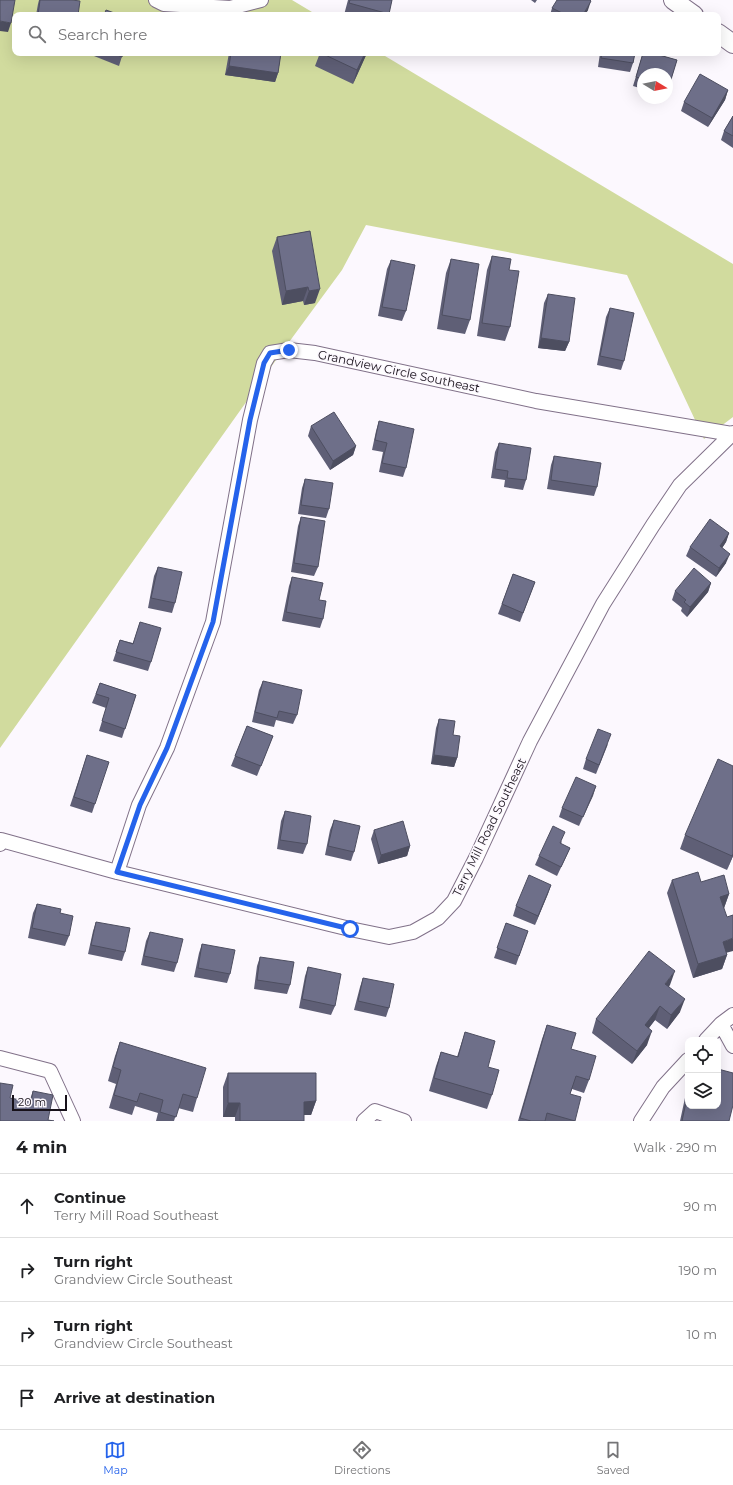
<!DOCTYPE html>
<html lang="en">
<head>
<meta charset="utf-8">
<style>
	:root { --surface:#fff; --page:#f6f6f6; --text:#202124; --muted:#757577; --line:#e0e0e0; --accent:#2563eb }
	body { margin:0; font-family:Montserrat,sans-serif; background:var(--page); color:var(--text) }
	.controls { position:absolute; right:12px; bottom:12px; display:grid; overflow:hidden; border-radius:8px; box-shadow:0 4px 16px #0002 }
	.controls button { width:36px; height:36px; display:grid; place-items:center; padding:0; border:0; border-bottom:1px solid var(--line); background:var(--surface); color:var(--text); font:20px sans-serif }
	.compass { position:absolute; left:637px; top:68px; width:36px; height:36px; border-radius:50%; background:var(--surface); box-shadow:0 4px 16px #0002; rotate:100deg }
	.scale { position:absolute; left:12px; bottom:10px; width:55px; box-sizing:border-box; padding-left:4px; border:2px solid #17111a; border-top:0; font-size:11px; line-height:14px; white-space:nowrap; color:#17111a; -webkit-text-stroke:3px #fcf8fe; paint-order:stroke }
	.stop { position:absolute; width:12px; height:12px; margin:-9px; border:3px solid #2563eb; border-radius:50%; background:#fff }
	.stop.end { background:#2563eb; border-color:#fff; box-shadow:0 1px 4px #0008 }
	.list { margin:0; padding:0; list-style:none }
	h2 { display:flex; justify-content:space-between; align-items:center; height:52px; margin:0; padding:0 16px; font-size:17px }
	h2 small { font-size:13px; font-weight:400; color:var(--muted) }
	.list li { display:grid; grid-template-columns:26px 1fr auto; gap:12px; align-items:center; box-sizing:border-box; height:64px; padding:0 16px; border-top:1px solid var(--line) }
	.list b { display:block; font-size:15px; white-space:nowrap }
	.list p { margin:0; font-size:13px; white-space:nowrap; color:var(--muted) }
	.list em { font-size:13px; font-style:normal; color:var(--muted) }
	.icon { flex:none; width:22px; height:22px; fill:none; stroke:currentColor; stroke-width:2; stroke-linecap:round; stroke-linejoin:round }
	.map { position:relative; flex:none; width:733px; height:1121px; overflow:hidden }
	.search { position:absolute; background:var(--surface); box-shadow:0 4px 16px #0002; left:12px; right:12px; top:12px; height:44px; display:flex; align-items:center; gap:10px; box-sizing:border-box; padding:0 14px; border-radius:8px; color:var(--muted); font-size:15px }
	.sheet { height:308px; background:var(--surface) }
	nav { display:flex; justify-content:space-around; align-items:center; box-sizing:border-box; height:56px; border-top:1px solid var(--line); background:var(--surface); font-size:11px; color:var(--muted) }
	nav a { display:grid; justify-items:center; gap:2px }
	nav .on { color:var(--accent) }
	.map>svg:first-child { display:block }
	.green { fill:#d1db9e }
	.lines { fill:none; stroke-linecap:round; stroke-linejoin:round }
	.minor-casing { stroke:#817189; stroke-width:16 }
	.tertiary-casing { stroke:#817189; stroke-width:20 }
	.minor { stroke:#fff; stroke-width:14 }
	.tertiary { stroke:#fff; stroke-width:18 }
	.wall { fill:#5f5f76 }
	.shaded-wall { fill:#4d4e60 }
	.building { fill:#6e6f89; stroke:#4d4e60 }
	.route { stroke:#2563eb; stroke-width:5 }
	.labels { text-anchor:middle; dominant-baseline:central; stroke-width:3; stroke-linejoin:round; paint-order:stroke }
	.street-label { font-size:12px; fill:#17111a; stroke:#fcf8fe }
</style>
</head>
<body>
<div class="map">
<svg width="733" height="1121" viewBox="0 0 733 1121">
	<rect width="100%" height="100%" fill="#fcf8fe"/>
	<!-- green -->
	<path class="green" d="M0 0H292L317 15H15V53H380L733 264V417L704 439 627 275 366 225 342 270 281 353 0 748Z"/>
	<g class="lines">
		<!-- minor casing -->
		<g class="minor-casing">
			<path id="minor" d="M156 0 164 4 230 8 261 0
				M0 844 1 840 117 872 350 929 389 937 413 932 438 918 454 901 476 858 530 741 603 604 653 525 680 485 733 433
				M117 872 139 805 167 748 213 622 250 420 264 363 270 353 289 350 315 353 536 401 732 434
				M721 1024 733 1046
				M706 1040 721 1024 733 1015
				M0 1058 50 1071 73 1121
				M364 1121 375 1111 404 1121
				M641 1121 663 1087 688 1060"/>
		</g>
		<!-- tertiary casing -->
		<g class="tertiary-casing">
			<path id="tertiary" d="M673 0 694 15
				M718 33 733 44"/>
		</g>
		<!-- minor -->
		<use href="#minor" class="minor"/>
		<!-- tertiary -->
		<use href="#tertiary" class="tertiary"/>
	</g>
	<!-- wall -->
	<path class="wall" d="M39 0H72L78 15H36L38 4Z
		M348 0H392L388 15H344Z
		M531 0H537L535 3Z
		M552 8 588 10 585 15H550Z
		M89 53H123L119 66 89 54Z
		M229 53H281L278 73 275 82 225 75Z
		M320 53H367L353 84 315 66Z
		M600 53H635L633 63 630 72 598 67Z
		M643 53H652L677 60 667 92V74H643V89L633 86Z
		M728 90 725 100 708 127 681 111 684 102Z
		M733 116V148L721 140 724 131Z
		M310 231 315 303 304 305 303 301 282 305 272 251 277 237Z
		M492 256 509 270 510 327 505 341 477 336 487 270Z
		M451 259 470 320 465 334 437 329 446 273Z
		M391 260 406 311 402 321 378 316 387 269Z
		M548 294 569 342 565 351 538 348 544 303Z
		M610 308 624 361 621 370 597 365 606 317Z
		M379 421 406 468 403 477 379 472 383 452 372 450 376 431Z
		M311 426 356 446 353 455 330 470 308 436Z
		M499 443 526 480 523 490 504 487 505 480 491 478 495 452Z
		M554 456 597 487 594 496 547 489 551 465Z
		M305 479 329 509 326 518 298 514 302 488Z
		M301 517 318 567 314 576 291 572 298 526Z
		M729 533 726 542 722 548 726 563 716 577 686 556 690 547Z
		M158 567 175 603 172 613 148 608 154 576Z
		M513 574 535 582 520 622 498 614Z
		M292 577 319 600 323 619 320 628 282 621 289 586Z
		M711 583 708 592 687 617 681 611 682 608 672 600 675 591Z
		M140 622 151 662 148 671 113 661 120 640 133 643Z
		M263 681 297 715 293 724 276 720 274 727 252 722 259 690Z
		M100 683 136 695 122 738 99 731 106 708 92 703Z
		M439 719 453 735 457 758 454 767 431 764 436 728Z
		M247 726 273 736 257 776 231 766Z
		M608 744 596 774 583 769 586 759Z
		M87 755 95 804 92 813 70 806Z
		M733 766V856L727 870 680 849 685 835Z
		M596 786 579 826 559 817 562 808Z
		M285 811 307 844 303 854 277 849 281 821Z
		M334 820 354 852 351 861 325 855 330 830Z
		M374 830 410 846 407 856 378 864 371 839Z
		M562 841 561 844 570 848 566 857 557 876 535 865 539 856Z
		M672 880 701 882 729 894 724 908 726 953 727 955 722 969 693 978 667 893Z
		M551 885 535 925 513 916 516 906Z
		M37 904 69 936 65 946 28 938 33 913Z
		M96 922 125 952 122 961 88 954 93 931Z
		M506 923 528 931 516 965 494 958Z
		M150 932 177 963 174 972 141 965 146 941Z
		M202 944 230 974 227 983 194 977 199 953Z
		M260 957 290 985 287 994 254 989 257 966Z
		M308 967 335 1006 331 1015 299 1008 305 976Z
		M363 978 389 1008 386 1017 354 1010 360 987Z
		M670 985 669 986 680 1012 667 1029 655 1020 649 1028 647 1045 632 1064 592 1033 596 1019Z
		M547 1025 589 1080 584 1093 572 1089 570 1094 575 1121H518L542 1039Z
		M465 1032 488 1067 492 1095 487 1109 429 1091 436 1066 441 1052 457 1057Z
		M120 1042 197 1098 193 1112 178 1108 174 1121H156L158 1113 135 1106 132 1115 109 1108 116 1084 108 1081 115 1056Z
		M228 1073 316 1101 311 1115H304V1121H235V1117H223V1087Z
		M688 1084V1106L729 1121H680Z
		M33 1091 48 1120 0 1121 10 1098 29 1102Z"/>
	<!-- shaded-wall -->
	<path class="shaded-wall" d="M591 1 588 10 585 15H583Z
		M0 21 11 23 8 32 0 31Z
		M365 53H367L353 84 357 70Z
		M229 66 278 73 275 82 225 75Z
		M728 90 725 100 708 127 712 118Z
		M308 287 303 301 282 305 286 291Z
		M320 289 315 303 304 305 309 291Z
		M541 338 569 342 565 351 538 348Z
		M356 446 353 455 330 470 333 461Z
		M729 533 726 542 717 556 720 546Z
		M730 554 726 563 716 577 719 568Z
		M711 583 708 592 687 617 690 607Z
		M434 755 457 758 454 767 431 764Z
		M596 786 593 796 579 826 583 817Z
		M410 846 407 856 378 864 381 855Z
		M733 854V856L727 870Z
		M551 885 548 894 535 925 538 916Z
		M729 894 724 908 715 910 720 897Z
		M733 938V951L718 955 723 942Z
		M727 955 722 969 693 978 698 964Z
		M675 971 670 985 660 997 665 984Z
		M685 999 680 1012 667 1029 671 1015Z
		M660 1006 655 1020 640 1039 645 1025Z
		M652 1031 647 1045 632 1064 637 1051Z
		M316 1101 311 1115H299L304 1102Z
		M228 1103H240L235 1117H223Z"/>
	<!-- building -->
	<path class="building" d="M0 0H15L11 23 0 21Z
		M40 0H72L80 1 78 15H38Z
		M350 0H392L389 14 349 3Z
		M557 0H590L591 1 583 15H566L552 8Z
		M106 10 120 15H104Z
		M112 53H123L122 57Z
		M231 53H281L278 73 229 66Z
		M321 53H365L357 70Z
		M602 53H635L633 63 601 58Z
		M643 53H652L677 60 669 86H667V74H643V79L636 77Z
		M700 74 728 90 712 118 684 102Z
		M733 116V136L724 131Z
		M310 231 320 289 309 291 308 287 286 291 277 237Z
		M492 256 511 259 509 270 519 271 510 327 482 323Z
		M451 259 479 264 470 320 442 315Z
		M391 260 415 265 406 311 382 307Z
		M548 294 575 298 569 342 541 338Z
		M610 308 634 313 624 361 600 356Z
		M334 412 356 446 333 461 311 426Z
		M379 421 414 429 406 468 382 463 387 443 375 440Z
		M499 443 531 448 526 480 507 478 508 471 495 469Z
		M554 456 601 463 597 487 551 480Z
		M305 479 333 483 329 509 301 505Z
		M301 517 325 521 318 567 294 563Z
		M710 519 729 533 720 546 730 554 719 568 690 547Z
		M158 567 182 572 175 603 151 598Z
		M694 568 711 583 690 607 684 602 686 600 675 591Z
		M513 574 535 582 523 613 502 604Z
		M292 577 323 583 319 600 326 601 323 619 286 612Z
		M140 622 161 628 151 662 116 652 120 640 133 644Z
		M263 681 302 690 297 715 279 711 277 718 255 712Z
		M100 683 136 695 125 729 102 721 109 698 96 694Z
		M439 719 455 721 453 735 460 736 457 758 434 755Z
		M247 726 273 736 261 766 235 756Z
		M598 729 611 734 599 765 586 759Z
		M87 755 109 762 95 804 74 797Z
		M718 759 733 766V854L732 856 685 835Z
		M576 777 596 786 583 817 562 808Z
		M285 811 311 816 307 844 280 840Z
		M334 820 360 826 354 852 328 846Z
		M403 821 410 846 381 855 374 830Z
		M553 826 565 832 560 843 570 848 561 867 539 856Z
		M698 872 701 882 724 875 729 894 720 897 727 917 733 915V938L723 942 727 955 698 964 672 880Z
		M529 875 551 885 538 916 516 906Z
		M37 904 61 909 60 913 73 916 69 936 32 928Z
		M96 922 130 928 125 952 91 945Z
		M506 923 528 931 519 956 497 948Z
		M150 932 183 939 177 963 144 956Z
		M202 944 235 950 230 974 198 968Z
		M649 951 675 971 665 984 685 999 671 1015 660 1006 645 1025 652 1031 637 1051 596 1019Z
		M260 957 294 962 290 985 257 980Z
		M308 967 341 974 335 1006 302 999Z
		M363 978 394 984 389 1008 358 1001Z
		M547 1025 576 1033 571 1049 596 1056 589 1080 576 1076 570 1094 581 1097 575 1121 547 1113 545 1121H531L520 1118Z
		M465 1032 495 1041 488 1067 499 1070 492 1095 434 1078 441 1052 458 1057Z
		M120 1042 206 1068 197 1098 183 1094 176 1117 160 1112 163 1100 140 1093 137 1102 114 1095 121 1070 113 1067Z
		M718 1069 733 1073V1105L729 1121H682L688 1093V1106H718Z
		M228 1073H316V1101L304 1102V1121H240V1103H228Z
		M0 1083 13 1085 10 1098 31 1102 33 1091 53 1095 48 1120 54 1121H0Z"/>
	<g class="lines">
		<!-- route -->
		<path class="route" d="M289 350 270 353 264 363 250 420 213 622 167 748 140 805 117 872 350 929"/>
	</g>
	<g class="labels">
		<!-- street labels -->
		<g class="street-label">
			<text transform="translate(399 371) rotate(12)">Grandview Circle Southeast</text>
			<text transform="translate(489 827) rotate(-64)">Terry Mill Road Southeast</text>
		</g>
	</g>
</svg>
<div class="controls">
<button><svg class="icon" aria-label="locate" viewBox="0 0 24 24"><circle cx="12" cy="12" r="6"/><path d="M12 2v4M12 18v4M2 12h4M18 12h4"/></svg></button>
<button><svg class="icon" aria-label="layers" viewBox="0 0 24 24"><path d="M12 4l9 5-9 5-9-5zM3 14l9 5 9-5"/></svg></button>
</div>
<svg class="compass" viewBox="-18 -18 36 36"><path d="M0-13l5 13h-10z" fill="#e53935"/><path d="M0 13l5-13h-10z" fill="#757577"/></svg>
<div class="scale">20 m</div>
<div class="stop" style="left:350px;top:929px"></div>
<div class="stop end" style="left:289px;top:350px"></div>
<div class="search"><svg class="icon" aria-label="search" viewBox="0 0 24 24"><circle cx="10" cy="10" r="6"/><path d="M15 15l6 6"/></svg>Search here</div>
</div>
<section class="sheet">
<h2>4 min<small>Walk · 290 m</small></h2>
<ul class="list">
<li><svg class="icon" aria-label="ahead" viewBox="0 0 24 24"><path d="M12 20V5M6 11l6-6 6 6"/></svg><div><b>Continue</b><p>Terry Mill Road Southeast</p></div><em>90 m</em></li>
<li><svg class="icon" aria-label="right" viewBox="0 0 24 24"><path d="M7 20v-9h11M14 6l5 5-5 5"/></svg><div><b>Turn right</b><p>Grandview Circle Southeast</p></div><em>190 m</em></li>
<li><svg class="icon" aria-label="right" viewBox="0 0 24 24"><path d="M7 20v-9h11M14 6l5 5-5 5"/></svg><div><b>Turn right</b><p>Grandview Circle Southeast</p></div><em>10 m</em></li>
<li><svg class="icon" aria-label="arrive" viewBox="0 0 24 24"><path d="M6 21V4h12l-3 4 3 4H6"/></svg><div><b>Arrive at destination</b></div></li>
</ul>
</section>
<nav>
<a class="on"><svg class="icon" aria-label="map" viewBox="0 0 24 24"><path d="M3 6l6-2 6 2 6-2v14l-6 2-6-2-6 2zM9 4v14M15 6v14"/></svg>Map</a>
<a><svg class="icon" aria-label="directions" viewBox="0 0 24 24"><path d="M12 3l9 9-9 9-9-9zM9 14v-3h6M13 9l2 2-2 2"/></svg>Directions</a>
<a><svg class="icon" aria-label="saved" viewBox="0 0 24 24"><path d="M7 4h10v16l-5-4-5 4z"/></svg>Saved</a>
</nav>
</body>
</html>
